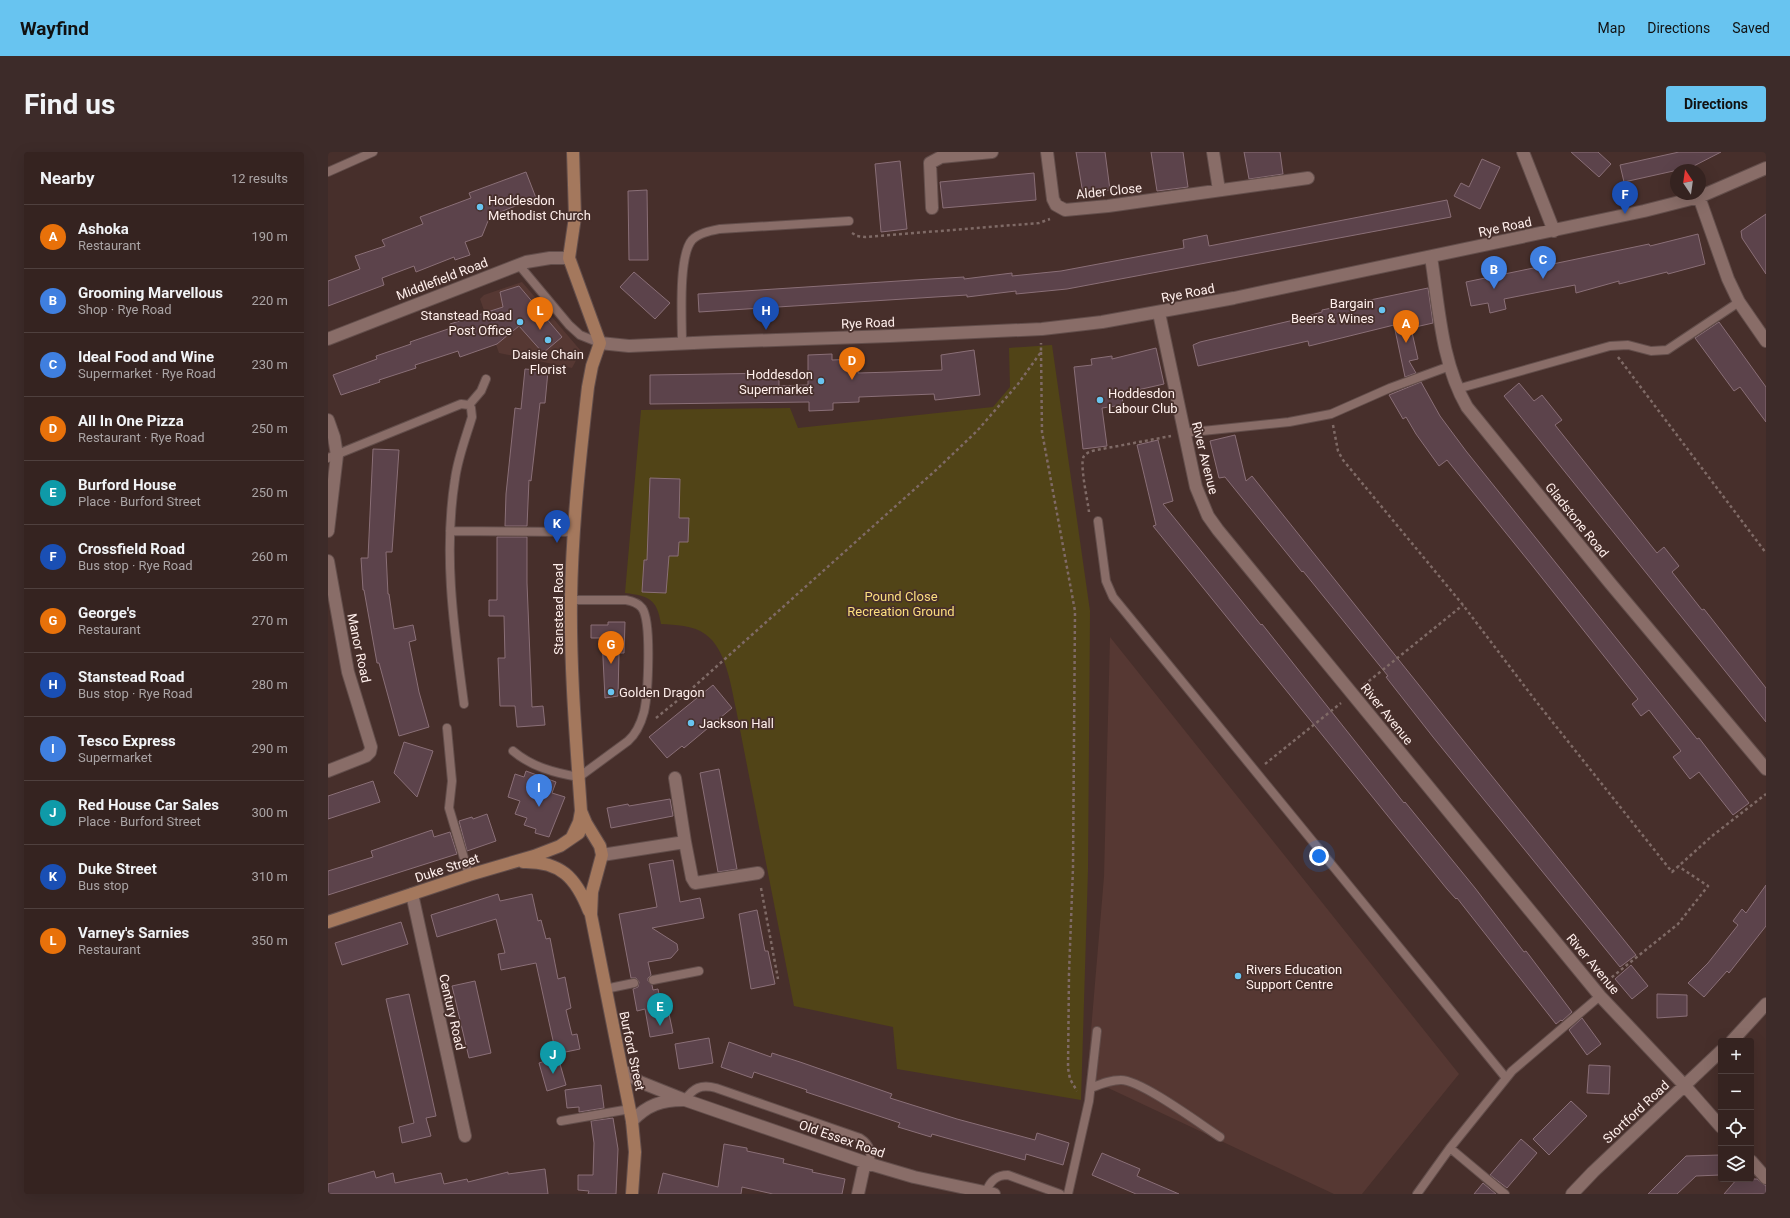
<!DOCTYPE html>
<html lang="en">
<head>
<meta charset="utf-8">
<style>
	:root { --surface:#352320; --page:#3d2b29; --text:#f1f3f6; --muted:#aaa4a5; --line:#4f403e; --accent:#68c4f0 }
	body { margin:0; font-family:Roboto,sans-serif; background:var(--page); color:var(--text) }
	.controls { position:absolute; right:12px; bottom:12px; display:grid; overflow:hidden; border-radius:4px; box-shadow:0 4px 16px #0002 }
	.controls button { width:36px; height:36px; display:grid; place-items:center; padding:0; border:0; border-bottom:1px solid var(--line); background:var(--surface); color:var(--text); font:20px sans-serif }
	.compass { position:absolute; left:1342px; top:12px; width:36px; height:36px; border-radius:50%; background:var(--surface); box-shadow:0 4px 16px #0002; rotate:347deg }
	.you { position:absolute; left:991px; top:704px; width:14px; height:14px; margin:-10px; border:3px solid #fff; border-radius:50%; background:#1a73e8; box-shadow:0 0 0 6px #1a73e833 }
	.badge { display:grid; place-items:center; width:26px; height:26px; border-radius:50%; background:var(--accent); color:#fff; font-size:13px; font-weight:700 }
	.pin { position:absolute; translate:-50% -33px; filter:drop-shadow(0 1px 2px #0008) }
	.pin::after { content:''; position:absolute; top:21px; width:14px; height:12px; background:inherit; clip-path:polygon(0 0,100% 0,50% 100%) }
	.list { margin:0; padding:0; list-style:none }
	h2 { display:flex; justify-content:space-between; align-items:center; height:52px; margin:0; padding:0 16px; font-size:17px }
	h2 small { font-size:13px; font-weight:400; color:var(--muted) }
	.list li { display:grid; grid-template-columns:26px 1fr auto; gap:12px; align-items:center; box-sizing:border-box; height:64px; padding:0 16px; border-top:1px solid var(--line) }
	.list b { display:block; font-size:15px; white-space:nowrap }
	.list p { margin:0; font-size:13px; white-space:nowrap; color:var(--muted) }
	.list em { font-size:13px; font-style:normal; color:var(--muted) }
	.icon { flex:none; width:22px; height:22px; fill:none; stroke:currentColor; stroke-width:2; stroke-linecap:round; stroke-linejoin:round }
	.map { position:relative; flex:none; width:1438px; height:1042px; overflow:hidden; border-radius:4px }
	header { display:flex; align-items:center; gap:24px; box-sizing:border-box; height:56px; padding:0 20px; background:var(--accent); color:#111 }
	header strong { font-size:19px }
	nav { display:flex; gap:22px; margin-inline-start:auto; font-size:14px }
	.intro { display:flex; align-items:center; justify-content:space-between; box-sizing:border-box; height:96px; padding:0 24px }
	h1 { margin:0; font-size:28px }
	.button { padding:10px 18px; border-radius:4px; background:var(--accent); color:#111; font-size:14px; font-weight:700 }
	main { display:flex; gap:24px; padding:0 24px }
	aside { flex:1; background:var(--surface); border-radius:4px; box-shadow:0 4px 16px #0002 }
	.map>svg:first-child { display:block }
	.built { fill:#563833 }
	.green { fill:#514417 }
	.building { fill:#5c434b; stroke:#8a6f77 }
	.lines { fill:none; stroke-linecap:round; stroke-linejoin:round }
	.lane-casing { stroke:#634e4b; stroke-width:10 }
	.street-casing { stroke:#634e4b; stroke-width:14 }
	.secondary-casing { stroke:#634e4b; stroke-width:14 }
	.path { stroke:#7f6a66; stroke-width:2.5; stroke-dasharray:3 3; stroke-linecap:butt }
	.lane { stroke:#896d68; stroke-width:8 }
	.street { stroke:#896d68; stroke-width:12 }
	.secondary { stroke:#a4785d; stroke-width:12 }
	.poi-dot { fill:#68c4f0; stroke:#472f2b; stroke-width:1.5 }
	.labels { text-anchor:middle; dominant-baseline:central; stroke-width:3.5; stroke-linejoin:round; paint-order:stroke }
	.street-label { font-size:13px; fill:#ffefec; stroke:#472f2b }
	.poi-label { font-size:13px; fill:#ffefec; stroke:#472f2b; text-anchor:start }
	.park-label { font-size:13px; fill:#fbde7e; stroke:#472f2b }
</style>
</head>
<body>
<header>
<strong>Wayfind</strong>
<nav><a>Map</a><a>Directions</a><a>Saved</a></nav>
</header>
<div class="intro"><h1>Find us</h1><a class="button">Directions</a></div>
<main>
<aside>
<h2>Nearby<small>12 results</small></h2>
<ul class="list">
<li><span class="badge" style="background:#e8710a">A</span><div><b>Ashoka</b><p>Restaurant</p></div><em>190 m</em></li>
<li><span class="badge" style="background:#3f7fe0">B</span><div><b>Grooming Marvellous</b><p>Shop · Rye Road</p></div><em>220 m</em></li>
<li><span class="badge" style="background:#3f7fe0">C</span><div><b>Ideal Food and Wine</b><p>Supermarket · Rye Road</p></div><em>230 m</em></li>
<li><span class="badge" style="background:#e8710a">D</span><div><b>All In One Pizza</b><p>Restaurant · Rye Road</p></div><em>250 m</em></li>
<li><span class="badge" style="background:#0f9aa8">E</span><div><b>Burford House</b><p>Place · Burford Street</p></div><em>250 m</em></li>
<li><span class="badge" style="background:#1a4fb4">F</span><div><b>Crossfield Road</b><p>Bus stop · Rye Road</p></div><em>260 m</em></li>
<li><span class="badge" style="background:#e8710a">G</span><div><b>George's</b><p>Restaurant</p></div><em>270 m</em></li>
<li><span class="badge" style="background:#1a4fb4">H</span><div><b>Stanstead Road</b><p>Bus stop · Rye Road</p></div><em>280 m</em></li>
<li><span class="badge" style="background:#3f7fe0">I</span><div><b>Tesco Express</b><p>Supermarket</p></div><em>290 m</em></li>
<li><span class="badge" style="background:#0f9aa8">J</span><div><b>Red House Car Sales</b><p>Place · Burford Street</p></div><em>300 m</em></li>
<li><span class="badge" style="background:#1a4fb4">K</span><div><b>Duke Street</b><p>Bus stop</p></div><em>310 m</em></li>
<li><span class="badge" style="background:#e8710a">L</span><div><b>Varney's Sarnies</b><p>Restaurant</p></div><em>350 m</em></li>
</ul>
</aside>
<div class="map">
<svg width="1438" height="1042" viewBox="0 0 1438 1042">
	<rect width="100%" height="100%" fill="#472f2b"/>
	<!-- built -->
	<path class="built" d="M194 130 253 199 244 216 171 201 152 147 156 143Z
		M782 485 1131 922 1034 1042H1006L759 926 776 725Z"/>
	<!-- green -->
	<path class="green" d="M724 193 762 459 760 718 753 948 569 917 565 875 466 854 408 557C403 534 398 496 377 482 365 473 347 473 333 472 329 447 321 444 297 441L313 258 462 256 470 276 665 255 682 235 681 196Z"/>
	<!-- building -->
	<path class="building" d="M748 0H777L782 38 755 42Z
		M823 0H855L860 35 829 39Z
		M916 0H952L955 22 921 27Z
		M1243 0H1270L1283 12 1271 25Z
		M1351 0H1393L1360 17 1359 16 1296 30 1292 13Z
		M1154 7 1172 15 1152 57 1126 44 1133 31 1141 35Z
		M572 9 579 77 553 80 547 12Z
		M198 20 208 46 162 64 154 84 137 90 142 103 127 108 126 105 88 120 86 114 54 126 56 133 0 154V129L32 117 27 104 57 94 54 88 95 72 92 65 143 46 141 41Z
		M706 21 708 48 615 56 612 30Z
		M319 38 320 108H301L300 39Z
		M1119 48 1123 65 739 137 688 142V139L639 145V143L371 160 370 142 586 128 636 125V127L684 121V124L733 119 856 96 855 88 879 83 881 94Z
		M1438 62V122L1414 86 1413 79Z
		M1370 82 1377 112 1340 122 1339 120 1291 132V129L1248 141 1247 133 1176 147 1178 157 1162 161 1160 151 1143 154 1138 130 1321 92 1322 94Z
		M306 120 342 151 327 167 292 135Z
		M191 134 234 185 215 201 191 174 169 192 132 205 130 199 87 213 88 216 51 228 52 230 13 243 5 223 49 207 48 204 83 192 82 190 123 176 122 172 175 155 172 140Z
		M1100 136 1105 171 1083 176 1090 207 1081 209 1088 221 1077 225 1066 173 981 194 980 189 870 214 865 193 872 190 966 168 994 160V158Z
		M1391 170 1438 235V270L1412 235 1406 239 1367 186Z
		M828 196 836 232 805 239 806 242 794 243 795 253 774 256 779 294 755 297 746 215 764 213 763 207 784 204V207Z
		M646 198 652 243 607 248 606 242 531 245V250L505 251V258L481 259V250L322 252V223L451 221V234L480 233V203L504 202V208L530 207V221L565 220 614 218 613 203Z
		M197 217 220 219 217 251H212L203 329 201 328 199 374H177L178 342 187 256 193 257Z
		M1093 230 1112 264 1138 299 1369 587 1371 586 1421 651 1405 663 1371 620 1362 627 1345 605 1353 599 1321 558 1313 564 1304 552 1310 547 1203 412 1119 308 1111 314 1088 282 1078 265 1075 267 1061 243Z
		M1191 231 1206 249 1214 243 1234 268 1227 273 1329 401 1336 395 1351 414 1344 420 1374 458 1376 457 1438 536V570L1176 244Z
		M907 283 918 329 924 324 1130 582 1308 803 1292 815 1105 585 1058 525 1060 524 975 419 974 420 897 325 891 326 882 289Z
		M830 288 845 349 835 352 933 473 934 472 1076 651 1077 650 1147 736 1196 800 1198 799 1244 860 1234 869 1233 868 1228 872 1129 746 1128 747 1119 737 825 374 828 373 809 293Z
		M45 297 71 298 64 400H58L60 442H61L66 477 85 473 88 488 81 490 91 540 101 575 71 584 51 511H49L36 438H35L33 406H40Z
		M322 326 352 327 351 366H361L360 390H351L350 404H341L338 441 314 440 316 408H319Z
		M169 385H199V431L204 555 215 554 217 573 189 575 187 554H172L170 506H177L176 464H161V448H169Z
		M280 470H297L296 501H291L290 544 277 546 274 486H263V473H280Z
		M385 533 404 556 356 596 354 594 339 606 321 585Z
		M76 590 105 599 89 645 66 621Z
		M391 617 409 717 390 720 372 621Z
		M198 619 228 630 224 641 237 645 221 685 207 681 208 677 196 673 199 666 187 662 192 649 180 645 187 622 196 625Z
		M45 629 52 650 0 667V644Z
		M342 647 345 664 283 676 279 656 300 652 301 654Z
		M159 662 168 689 139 699 131 669 144 665 145 667Z
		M104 678 106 685 122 680 129 702 0 743V719L45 705 43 699Z
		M345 708 352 750 372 746 376 766 324 776 349 792 350 798 343 806 320 810 323 823 320 826V829L324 833 325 838 330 837 334 858 340 857 345 881 322 885 317 857 309 859 305 837 310 835 311 830 308 826H303L291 762 329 755 321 712Z
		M1438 733V774L1401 821 1399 819 1376 845 1360 831 1380 811 1410 773 1405 769 1414 757 1418 761Z
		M170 742 172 749 204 742 210 769 213 768 218 787 222 786 230 827 237 825 243 856 238 858 244 883 249 882 252 897 228 902 208 811 173 818 170 802 177 801 168 767 109 785 103 763Z
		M429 758 437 799H440L447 832 423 837 411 762Z
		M73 770 80 792 14 813 7 791Z
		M1303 813 1320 834 1304 847 1287 827Z
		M147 829 163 901 141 906 124 834Z
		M81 842 108 964 98 966 103 984 74 991 71 975 86 971 58 847Z
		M1329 842 1359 843V864L1329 866Z
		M1254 866 1273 892 1259 903 1241 878Z
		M381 886 385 911 351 917 347 892Z
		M401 890 443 905 444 901 472 910 564 942 562 946 629 967 707 988 709 981 741 991 735 1013 698 1002 697 1008 604 982 603 985 570 975 572 971 478 940 479 938 426 920 424 926 393 915Z
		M230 905 238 933 219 939 211 911Z
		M1261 913 1282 914 1281 942 1259 941Z
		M273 933 276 956 251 960V955L239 956 237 938Z
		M1243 949 1259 964 1221 1003 1205 987Z
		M285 966 290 997 288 1042H260L261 1039 250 1038V1023H265L266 991 263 969Z
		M1193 987 1209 1001 1179 1036 1162 1023Z
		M396 992 419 996V999L456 1007 455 1011 485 1018 484 1020 517 1027 514 1042H445L414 1035 413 1042H330L335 1021 390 1035Z
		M774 1001 812 1017 809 1024 851 1042H808L764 1023Z
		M1392 1003V1023L1368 1024 1349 1042H1320L1358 1004Z
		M217 1017 220 1042H0V1032L46 1019 48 1026 65 1021 67 1031 113 1021 116 1032 139 1027 140 1030 180 1020V1022Z
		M1409 1027H1429L1438 1034V1042H1396Z
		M1155 1031 1168 1042H1146Z"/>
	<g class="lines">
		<!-- lane casing -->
		<g class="lane-casing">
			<path id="lane" d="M0 20 45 0
				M191 113 241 173 252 183 272 191
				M354 191C354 168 350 104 364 88 371 81 382 79 392 77L521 69
				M1129 237 1282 194 1300 193 1323 199 1339 198 1411 150
				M141 253 153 239 158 227
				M855 281 961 270 1003 262 1062 236 1122 214
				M0 306 133 252 141 253 143 256 144 265C138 285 130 305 127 327 115 402 126 477 136 552
				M770 369 778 429 785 445 1178 926
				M122 379 246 380
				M119 576 124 629 121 656 141 723
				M185 599C204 615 227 621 251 625L300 589C308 582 313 571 316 560 320 542 324 470 314 456 310 451 304 449 298 448H243
				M325 828 371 819
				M277 837 306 831
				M763 936C773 932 782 928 793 928 813 928 872 972 892 985
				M357 948C365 936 373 932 388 936L532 986C543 993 543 1000 542 1012
				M233 969 302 957
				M1122 996 1177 1042
				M658 1040C662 1029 668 1023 680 1023L732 1042
				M740 1042 761 949 769 879
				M1089 1042 1122 996 1184 919 1272 844"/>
		</g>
		<!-- street casing -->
		<g class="street-casing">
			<path id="street" d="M719 0 725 47 728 53 737 58 780 54 980 26
				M885 0 891 38
				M1195 0 1226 79
				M1371 45 1400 127 1411 150 1438 189
				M604 56 602 11 613 5 664 0
				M1103 105C1111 155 1113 210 1139 255L1282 431 1438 617
				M831 161 868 335 880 364 890 378 1272 844 1357 934 1393 975
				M0 187 198 110 222 106H241
				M272 191 301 194 387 190 562 184 714 177 774 170 906 146 1316 59 1371 45 1438 16
				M0 268 6 285 9 303 0 379
				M0 409 20 520 43 595 42 600 38 604 0 619
				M357 690 364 726 367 731 430 721
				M274 703 357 690 347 626
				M84 742 137 984
				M1404 889 1438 852
				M294 918 312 930 357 948 542 1012 586 1025 666 1042
				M304 969C319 953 334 948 355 948
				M1423 1009 1438 1026
				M530 1042 537 1010
				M1244 1042 1265 1020 1393 899"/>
		</g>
		<!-- secondary casing -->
		<g class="secondary-casing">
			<path id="secondary" d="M253 659 258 671 272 694 274 703 264 740 263 763 304 969 307 1000 304 1042
				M244 685 251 670 253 659C248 588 242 517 243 447 244 376 252 305 260 235L264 214 272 191 241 106 247 65 245 0
				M195 710C233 709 248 726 261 759
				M0 770 141 723 206 704 232 694 251 681"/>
		</g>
		<!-- path -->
		<path class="path" d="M524 81 529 84 537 85 711 71 722 67
			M713 200 714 280 747 459 745 716 741 821 740 916 742 927 749 939
			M1290 205 1438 401
			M1005 273 1010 299 1015 308 1135 453 1207 548 1344 720 1384 684 1438 642
			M761 360C760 350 751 311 756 304 760 299 768 298 774 297L843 284
			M1036 533 1135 453
			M328 566 360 540 608 318 649 279 690 232 713 200V191
			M937 612 1013 551
			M433 736 450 827
			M1279 829 1350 772 1380 734 1350 714"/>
		<!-- lane -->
		<use href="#lane" class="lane"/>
		<!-- street -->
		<use href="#street" class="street"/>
		<!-- secondary -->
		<use href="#secondary" class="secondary"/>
	</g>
	<!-- markers -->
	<g class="poi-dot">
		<circle cx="152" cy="55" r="4"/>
		<circle cx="1054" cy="158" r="4"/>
		<circle cx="192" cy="170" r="4"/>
		<circle cx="220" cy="188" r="4"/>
		<circle cx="493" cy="229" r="4"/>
		<circle cx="772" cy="248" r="4"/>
		<circle cx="283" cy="540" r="4"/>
		<circle cx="363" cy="571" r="4"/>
		<circle cx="910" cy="824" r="4"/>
	</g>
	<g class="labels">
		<!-- street labels -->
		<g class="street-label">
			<text transform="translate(781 39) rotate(-6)">Alder Close</text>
			<text transform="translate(1177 75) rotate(-12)">Rye Road</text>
			<text transform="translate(114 127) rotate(-21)">Middlefield Road</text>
			<text transform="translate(860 141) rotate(-11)">Rye Road</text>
			<text transform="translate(540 171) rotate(-2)">Rye Road</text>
			<text transform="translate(877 306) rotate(76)">River Avenue</text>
			<text transform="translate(1249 368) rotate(51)">Gladstone Road</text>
			<text transform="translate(230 457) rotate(-90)">Stanstead Road</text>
			<text transform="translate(31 496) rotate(78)">Manor Road</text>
			<text transform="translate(1059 562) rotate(51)">River Avenue</text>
			<text transform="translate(119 716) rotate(-18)">Duke Street</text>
			<text transform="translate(1265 812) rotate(50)">River Avenue</text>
			<text transform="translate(124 860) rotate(77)">Century Road</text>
			<text transform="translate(304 899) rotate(78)">Burford Street</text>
			<text transform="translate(1308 960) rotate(-43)">Stortford Road</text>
			<text transform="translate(514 987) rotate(19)">Old Essex Road</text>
		</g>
		<!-- poi labels -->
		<g class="poi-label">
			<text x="160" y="48">Hoddesdon<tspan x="160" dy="15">Methodist Church</tspan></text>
			<text x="1046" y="151" text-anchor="end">Bargain<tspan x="1046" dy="15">Beers &amp; Wines</tspan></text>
			<text x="184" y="163" text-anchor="end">Stanstead Road<tspan x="184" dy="15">Post Office</tspan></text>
			<text x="220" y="202" text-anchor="middle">Daisie Chain<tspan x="220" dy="15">Florist</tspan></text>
			<text x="485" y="222" text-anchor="end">Hoddesdon<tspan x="485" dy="15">Supermarket</tspan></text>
			<text x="780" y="241">Hoddesdon<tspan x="780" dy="15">Labour Club</tspan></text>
			<text x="291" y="540">Golden Dragon</text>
			<text x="371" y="571">Jackson Hall</text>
			<text x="918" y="817">Rivers Education<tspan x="918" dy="15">Support Centre</tspan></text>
		</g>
		<!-- park labels -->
		<g class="park-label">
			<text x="573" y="444">Pound Close<tspan x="573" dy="15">Recreation Ground</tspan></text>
		</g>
	</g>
</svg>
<div class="controls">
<button>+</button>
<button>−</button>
<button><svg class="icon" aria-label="locate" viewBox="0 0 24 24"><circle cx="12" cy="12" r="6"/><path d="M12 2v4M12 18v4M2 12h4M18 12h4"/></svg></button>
<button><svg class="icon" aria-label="layers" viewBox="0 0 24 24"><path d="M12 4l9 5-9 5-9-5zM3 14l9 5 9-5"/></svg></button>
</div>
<svg class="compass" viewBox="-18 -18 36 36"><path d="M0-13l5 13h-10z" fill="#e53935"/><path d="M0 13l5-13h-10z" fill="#aaa4a5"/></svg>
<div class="you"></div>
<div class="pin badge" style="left:1078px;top:191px;background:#e8710a">A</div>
<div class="pin badge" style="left:1166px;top:137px;background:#3f7fe0">B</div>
<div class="pin badge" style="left:1215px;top:127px;background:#3f7fe0">C</div>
<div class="pin badge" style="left:524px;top:228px;background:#e8710a">D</div>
<div class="pin badge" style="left:332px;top:874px;background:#0f9aa8">E</div>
<div class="pin badge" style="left:1297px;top:62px;background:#1a4fb4">F</div>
<div class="pin badge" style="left:283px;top:512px;background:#e8710a">G</div>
<div class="pin badge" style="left:438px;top:178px;background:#1a4fb4">H</div>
<div class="pin badge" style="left:211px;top:655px;background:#3f7fe0">I</div>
<div class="pin badge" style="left:225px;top:922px;background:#0f9aa8">J</div>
<div class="pin badge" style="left:229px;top:391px;background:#1a4fb4">K</div>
<div class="pin badge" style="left:212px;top:178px;background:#e8710a">L</div>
</div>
</main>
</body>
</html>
